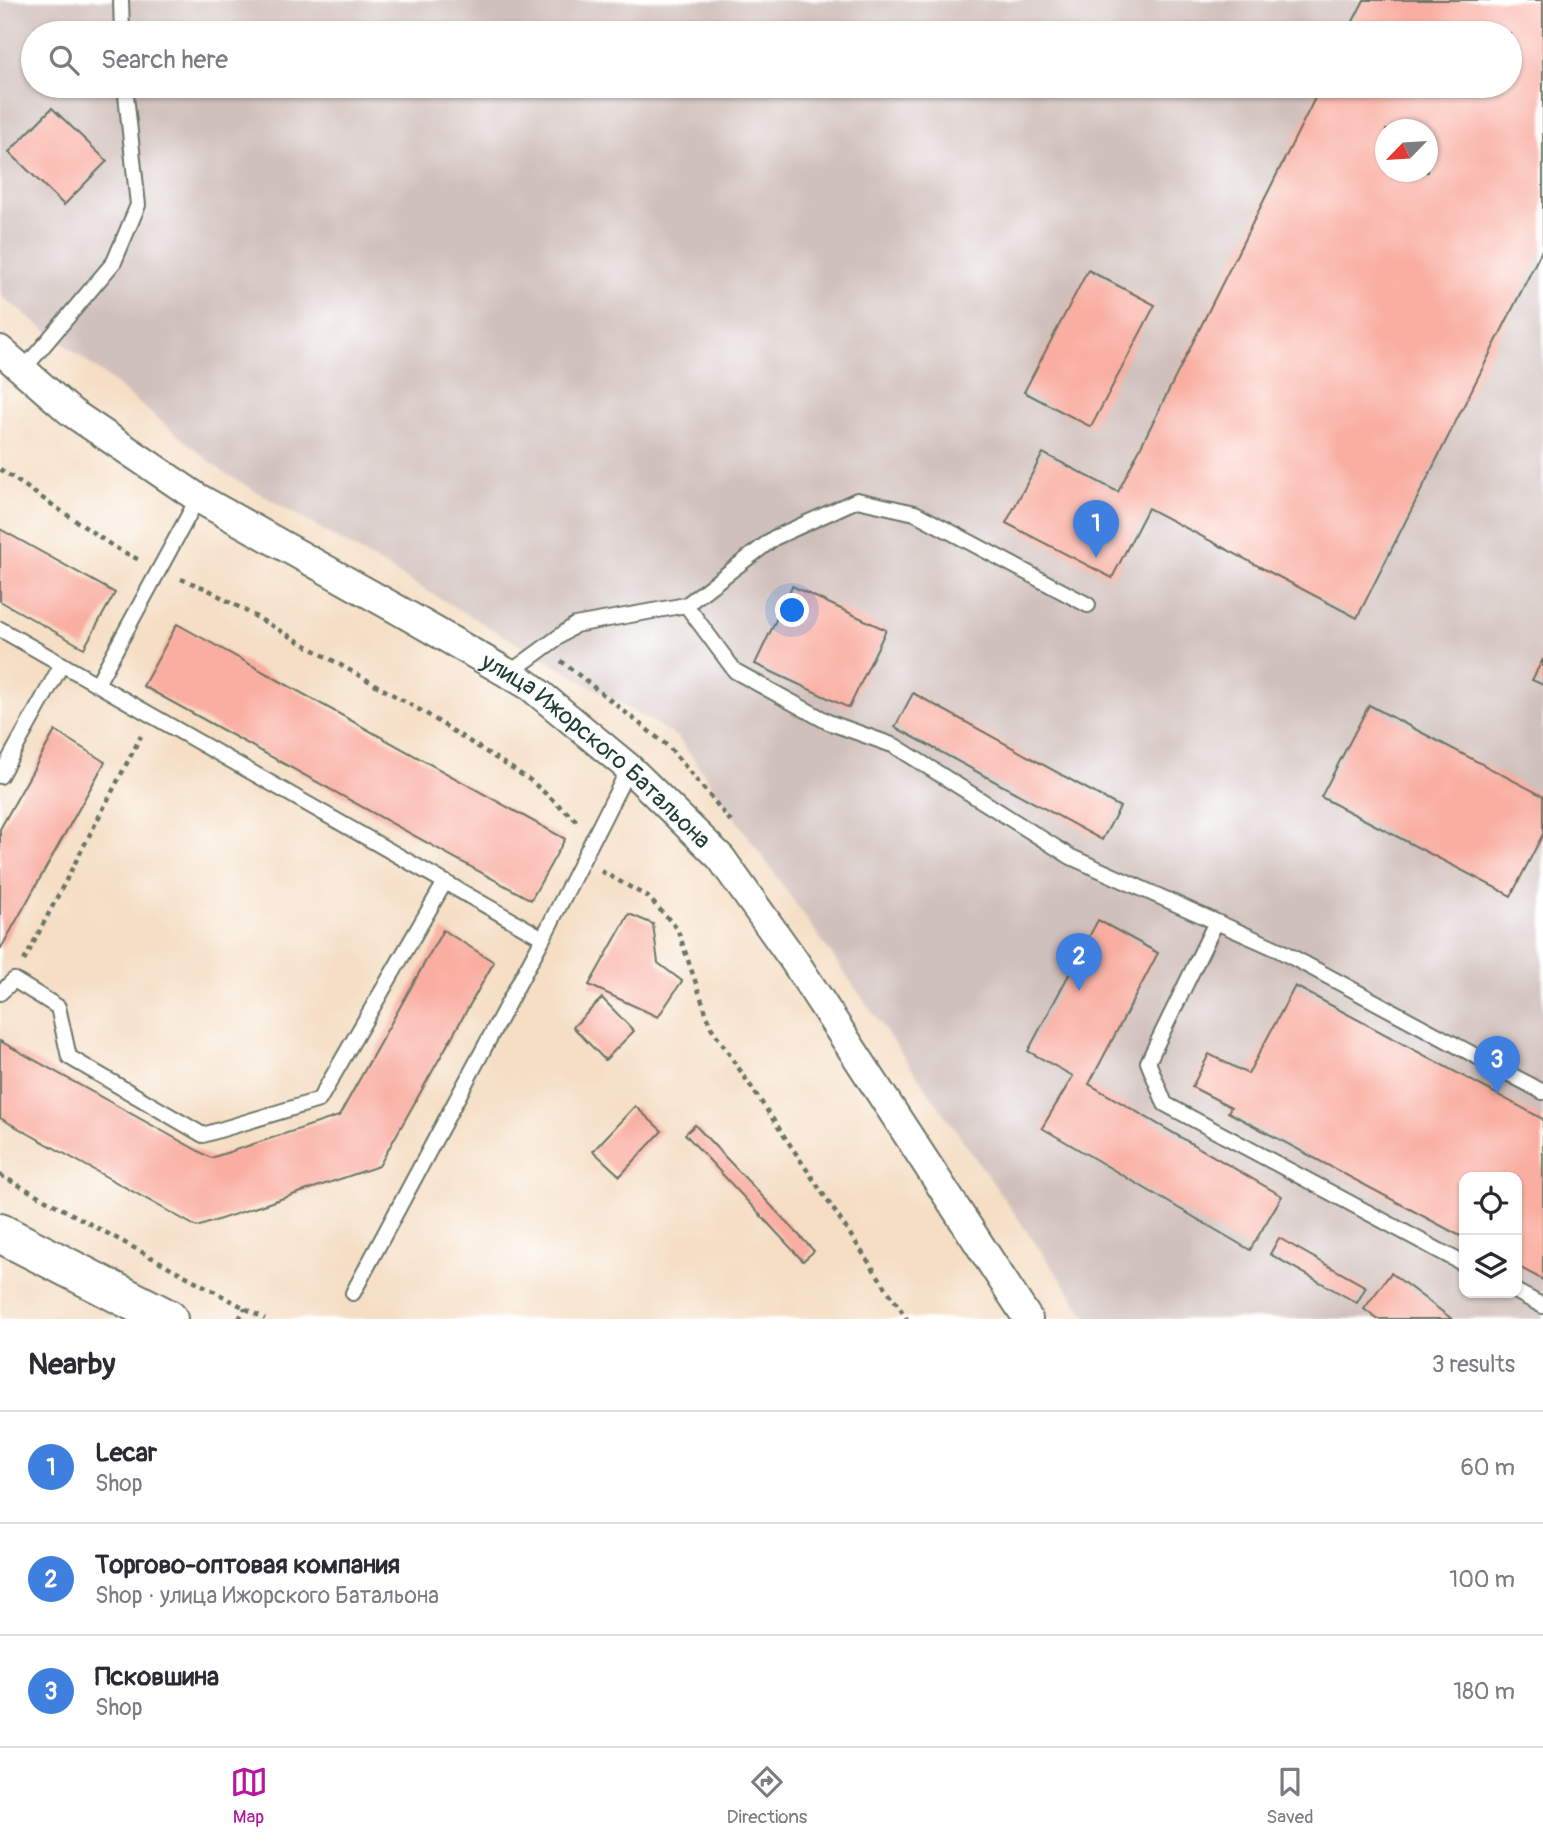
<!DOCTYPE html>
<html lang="en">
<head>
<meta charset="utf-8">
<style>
	:root { --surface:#fff; --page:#f2f2f3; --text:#2b2b33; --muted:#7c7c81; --line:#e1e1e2; --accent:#b5179e }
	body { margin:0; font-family:Pangolin,sans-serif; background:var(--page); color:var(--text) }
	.controls { position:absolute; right:21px; bottom:21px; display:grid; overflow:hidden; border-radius:14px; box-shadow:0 2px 5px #0004 }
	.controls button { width:63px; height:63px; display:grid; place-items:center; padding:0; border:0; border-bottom:2px solid var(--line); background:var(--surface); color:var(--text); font:35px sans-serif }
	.compass { position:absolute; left:1375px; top:119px; width:63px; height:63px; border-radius:50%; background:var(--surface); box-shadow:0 2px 5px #0004; rotate:245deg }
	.you { position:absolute; left:793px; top:611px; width:24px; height:24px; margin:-18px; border:5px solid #fff; border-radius:50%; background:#1a73e8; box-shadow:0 0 0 10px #1a73e833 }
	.badge { display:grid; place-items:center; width:46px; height:46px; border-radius:50%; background:var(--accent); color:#fff; font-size:23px; font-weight:700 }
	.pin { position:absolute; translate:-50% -58px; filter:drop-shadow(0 2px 4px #0008) }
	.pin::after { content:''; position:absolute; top:37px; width:24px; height:21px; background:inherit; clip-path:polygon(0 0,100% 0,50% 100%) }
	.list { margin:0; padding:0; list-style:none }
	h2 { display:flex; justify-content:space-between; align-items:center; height:91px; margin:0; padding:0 28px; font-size:30px }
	h2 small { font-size:23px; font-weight:400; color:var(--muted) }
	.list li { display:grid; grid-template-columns:46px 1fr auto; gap:21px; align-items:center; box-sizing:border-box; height:112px; padding:0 28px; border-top:2px solid var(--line) }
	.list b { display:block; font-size:26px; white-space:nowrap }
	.list p { margin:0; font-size:23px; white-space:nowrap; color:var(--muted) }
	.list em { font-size:23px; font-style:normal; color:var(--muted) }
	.icon { flex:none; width:38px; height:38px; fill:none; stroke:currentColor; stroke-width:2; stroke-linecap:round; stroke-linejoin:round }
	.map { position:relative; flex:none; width:1543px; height:1319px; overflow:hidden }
	.search { position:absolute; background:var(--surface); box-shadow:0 2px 5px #0004; left:21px; right:21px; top:21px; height:77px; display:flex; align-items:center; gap:18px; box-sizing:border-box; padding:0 24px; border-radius:38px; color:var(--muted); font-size:26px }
	.sheet { height:427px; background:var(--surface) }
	nav { display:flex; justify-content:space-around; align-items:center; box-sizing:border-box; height:98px; border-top:2px solid var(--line); background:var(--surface); font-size:19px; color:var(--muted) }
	nav a { display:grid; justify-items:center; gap:4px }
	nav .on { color:var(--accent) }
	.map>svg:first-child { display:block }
	.industrial { fill:#d0c0bc; fill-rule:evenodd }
	.building { fill:#f9aea1; fill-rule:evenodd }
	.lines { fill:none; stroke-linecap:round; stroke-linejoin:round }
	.service-casing { stroke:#6a7566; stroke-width:18 }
	.minor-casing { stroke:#6a7566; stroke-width:32 }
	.trunk-casing { stroke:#6a7566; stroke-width:42 }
	.path { stroke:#6a7566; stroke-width:4.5; stroke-dasharray:5 5; stroke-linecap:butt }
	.service { stroke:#fff; stroke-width:14 }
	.minor { stroke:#fff; stroke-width:28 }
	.trunk { stroke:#fff; stroke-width:38 }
	.labels { text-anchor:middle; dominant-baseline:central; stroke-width:6; stroke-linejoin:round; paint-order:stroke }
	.street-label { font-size:24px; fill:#1f3d34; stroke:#fff }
</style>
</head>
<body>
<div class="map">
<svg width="1543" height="1319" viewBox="0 0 1543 1319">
	<rect width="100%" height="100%" fill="#fff"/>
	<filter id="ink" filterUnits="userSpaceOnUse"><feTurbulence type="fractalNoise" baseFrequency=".0143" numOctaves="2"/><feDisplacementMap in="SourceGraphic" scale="14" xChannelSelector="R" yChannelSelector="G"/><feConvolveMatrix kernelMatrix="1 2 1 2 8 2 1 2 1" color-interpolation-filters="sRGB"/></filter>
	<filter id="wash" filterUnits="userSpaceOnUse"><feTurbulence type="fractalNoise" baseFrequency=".00686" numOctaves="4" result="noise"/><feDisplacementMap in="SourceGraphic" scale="28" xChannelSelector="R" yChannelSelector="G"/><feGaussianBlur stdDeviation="1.57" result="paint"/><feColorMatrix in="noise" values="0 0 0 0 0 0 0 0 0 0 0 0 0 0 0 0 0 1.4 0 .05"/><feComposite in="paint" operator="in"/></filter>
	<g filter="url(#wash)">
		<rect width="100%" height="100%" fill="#f5dec4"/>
		<!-- industrial -->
		<path class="industrial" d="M0 0H1543V1319H1089L678 737 223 472 103 374 0 295ZM33 33H1510V86H33ZM1386 130H1428V172H1386ZM1464 1177H1517V1293H1464Z"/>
		<g id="blocks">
			<!-- building -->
			<path class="building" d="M1364 0H1543V248L1357 618 1148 508 1112 578 1006 523 1043 453 1118 492 1321 86H1510V33H1347ZM1386 130H1428V172H1386Z
				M52 108 107 161 64 205 9 152Z
				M1088 270 1155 305 1091 427 1024 392Z
				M0 529 115 593 84 648 0 601Z
				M792 586 886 630 849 708 755 664Z
				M177 624 565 839 531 900 143 686Z
				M1543 659V685L1532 680Z
				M913 693 1120 807 1102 840 895 727Z
				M1369 705 1543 796V834L1511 896 1321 797Z
				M55 731 105 762 0 950V829Z
				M629 914 653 924 658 963 682 981 658 1017 589 985Z
				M1098 920 1158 953 1089 1084 1282 1196 1250 1250 1042 1128 1073 1076 1028 1051Z
				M443 930 494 962 379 1166 197 1227 0 1118V1041L211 1158 339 1116Z
				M1295 986 1543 1119V1280L1517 1266V1177H1464V1238L1228 1112 1231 1107 1192 1087 1209 1054 1248 1074Z
				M602 998 634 1031 605 1060 573 1027Z
				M635 1106 662 1131 620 1176 593 1151Z
				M695 1125 814 1251 803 1261 685 1134Z
				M1279 1238 1366 1287 1357 1303 1270 1254Z
				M1391 1273 1452 1319H1377L1364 1309Z"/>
		</g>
	</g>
	<g filter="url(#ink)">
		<use href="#blocks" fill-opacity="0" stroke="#6a7566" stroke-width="2"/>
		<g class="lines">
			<!-- service casing -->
			<g class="service-casing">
				<path id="service" d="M121 0 122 33
					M23 370 114 262 138 205 125 86
					M686 605 735 671 828 722 895 746 1071 857 1277 949 1543 1092
					M0 629 543 938
					M508 674 575 625 686 605 774 538 857 500 915 513 1088 605
					M97 684 198 498
					M0 776 62 664
					M1216 922 1148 1062 1165 1104 1464 1264
					M0 993 14 980 58 1007 69 1057 203 1135 319 1100 445 882
					M1517 1292 1543 1306
					M353 1293 543 938 629 768"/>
			</g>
			<!-- minor casing -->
			<g class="minor-casing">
				<g id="minor">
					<path id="s1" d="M0 350 71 412 198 498 400 611 530 686 629 768 721 858 793 959 1028 1319"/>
				</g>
			</g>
			<!-- trunk casing -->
			<g class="trunk-casing">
				<path id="trunk" d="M0 1233 168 1319"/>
			</g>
			<!-- path -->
			<path class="path" d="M0 469 114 547 141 561
				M181 579 207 589 425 713 530 780 578 822
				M561 661 669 747 734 825
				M601 871 648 897 677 928 711 1027 907 1319
				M24 961 141 736
				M0 1175 265 1319
				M239 1319 245 1308"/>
			<!-- service -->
			<use href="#service" class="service"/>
			<!-- minor -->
			<use href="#minor" class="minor"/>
			<!-- trunk -->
			<use href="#trunk" class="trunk"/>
		</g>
	</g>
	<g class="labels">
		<!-- street labels -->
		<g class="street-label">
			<text stroke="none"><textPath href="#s1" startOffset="721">улица Ижорского Батальона</textPath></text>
		</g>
	</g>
</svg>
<div class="controls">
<button><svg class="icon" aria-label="locate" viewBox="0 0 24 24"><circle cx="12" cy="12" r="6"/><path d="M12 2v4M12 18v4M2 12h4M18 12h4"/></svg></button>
<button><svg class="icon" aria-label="layers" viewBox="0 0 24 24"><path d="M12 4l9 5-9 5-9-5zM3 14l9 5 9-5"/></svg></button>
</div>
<svg class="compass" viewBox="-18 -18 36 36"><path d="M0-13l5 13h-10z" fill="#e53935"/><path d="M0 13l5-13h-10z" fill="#7c7c81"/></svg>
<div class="you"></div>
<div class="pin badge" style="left:1096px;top:558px;background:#3f7fe0">1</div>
<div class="pin badge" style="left:1079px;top:991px;background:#3f7fe0">2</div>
<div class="pin badge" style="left:1497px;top:1094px;background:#3f7fe0">3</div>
<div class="search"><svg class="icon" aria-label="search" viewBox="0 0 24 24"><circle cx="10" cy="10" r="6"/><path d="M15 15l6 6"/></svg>Search here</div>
</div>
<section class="sheet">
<h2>Nearby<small>3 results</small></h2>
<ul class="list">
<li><span class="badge" style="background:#3f7fe0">1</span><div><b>Lecar</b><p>Shop</p></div><em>60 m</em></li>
<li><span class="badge" style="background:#3f7fe0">2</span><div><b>Торгово-оптовая компания</b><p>Shop · улица Ижорского Батальона</p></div><em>100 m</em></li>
<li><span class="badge" style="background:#3f7fe0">3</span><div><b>Псковшина</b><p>Shop</p></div><em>180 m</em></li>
</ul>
</section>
<nav>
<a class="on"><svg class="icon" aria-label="map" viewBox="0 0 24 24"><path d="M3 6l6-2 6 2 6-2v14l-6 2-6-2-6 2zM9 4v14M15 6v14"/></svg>Map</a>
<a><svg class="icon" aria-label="directions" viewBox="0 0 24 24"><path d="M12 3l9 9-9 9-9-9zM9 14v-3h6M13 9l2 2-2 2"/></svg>Directions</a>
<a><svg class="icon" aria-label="saved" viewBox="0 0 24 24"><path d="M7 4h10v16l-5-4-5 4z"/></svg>Saved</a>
</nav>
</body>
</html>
